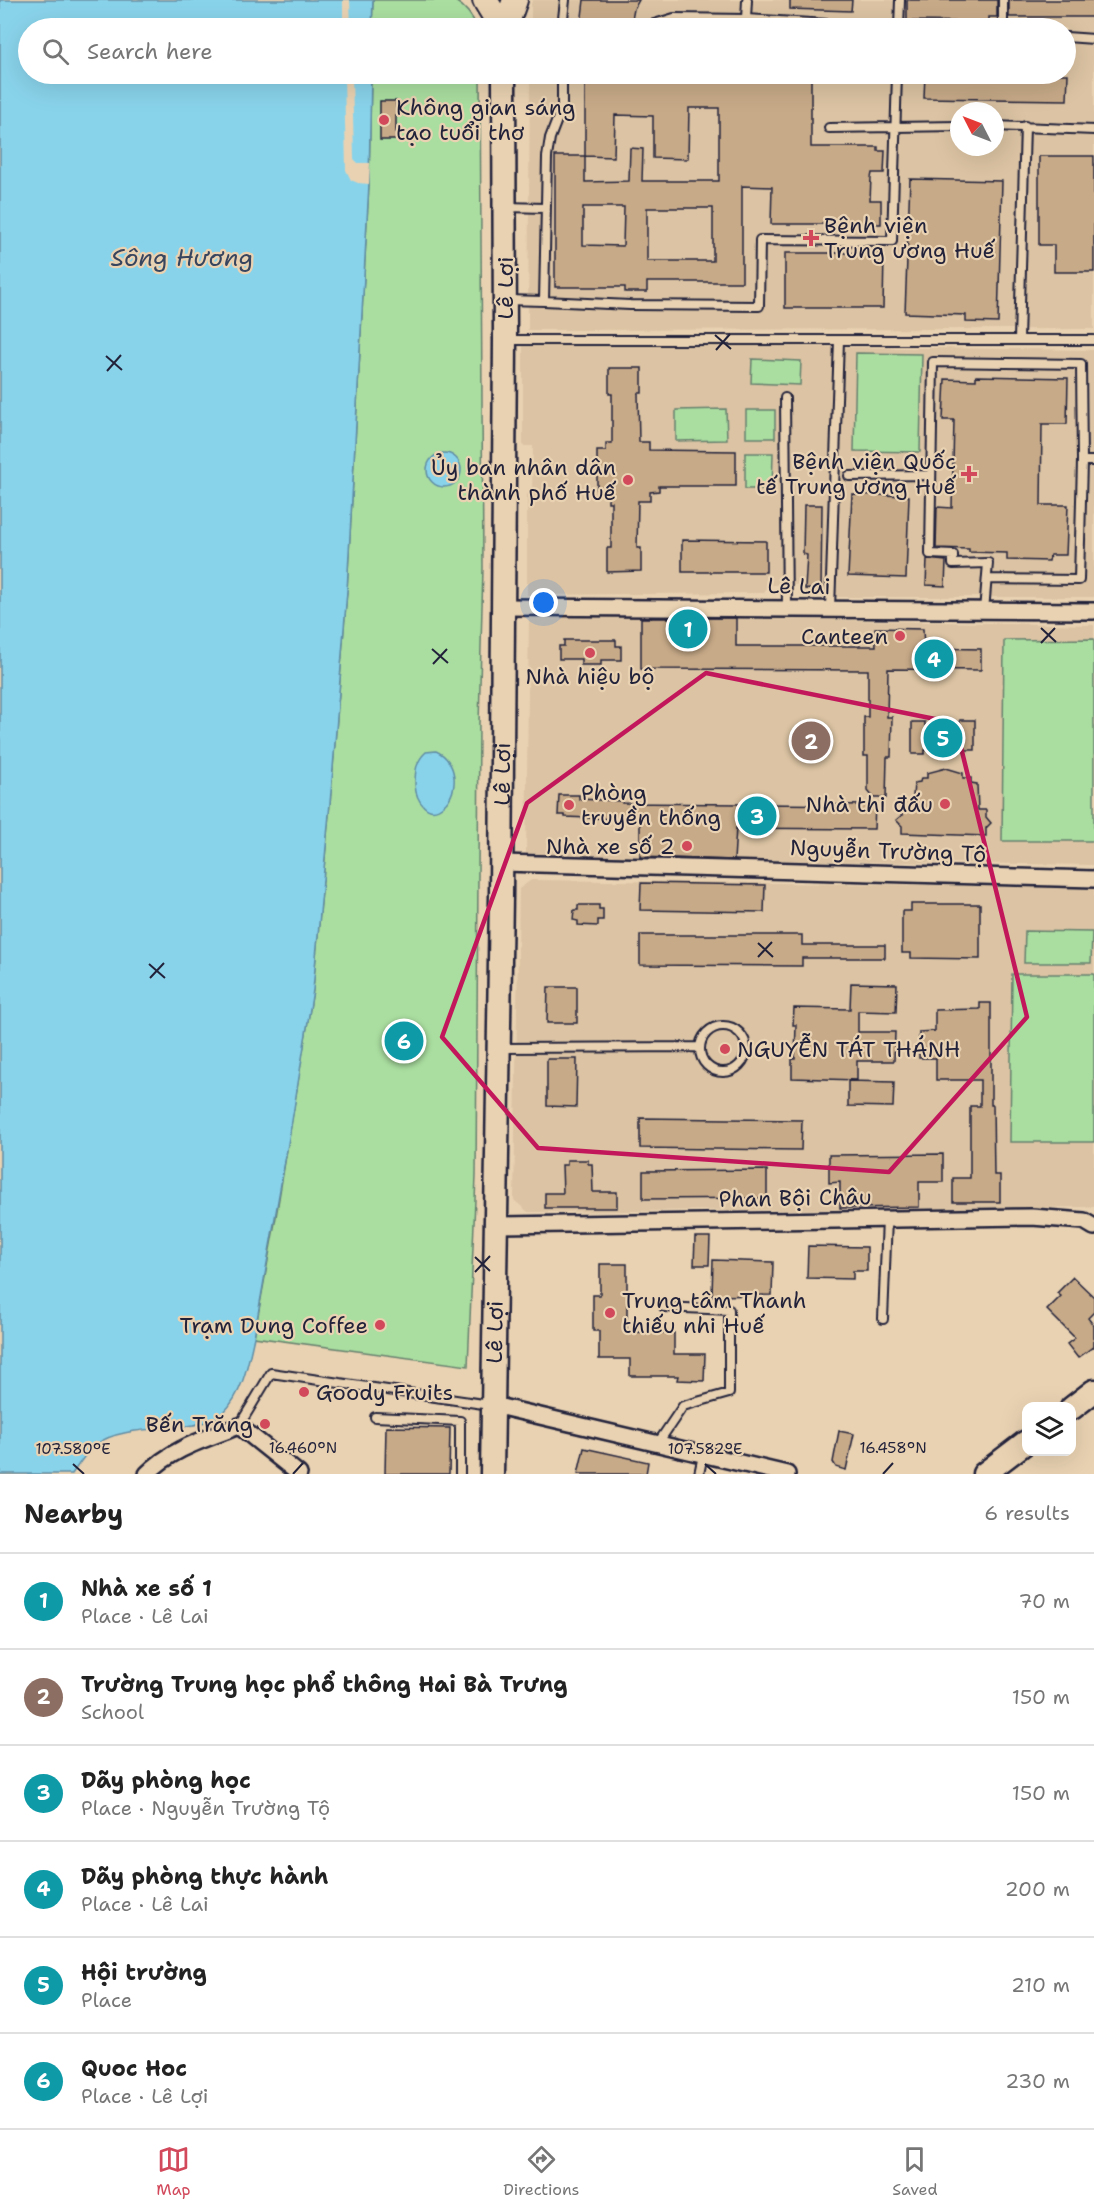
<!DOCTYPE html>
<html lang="en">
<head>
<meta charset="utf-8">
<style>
	:root { --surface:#fff; --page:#f6f6f6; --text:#222; --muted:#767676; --line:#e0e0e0; --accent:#d1495b }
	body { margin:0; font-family:"Shantell Sans",sans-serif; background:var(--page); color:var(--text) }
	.controls { position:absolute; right:18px; bottom:18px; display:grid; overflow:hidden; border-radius:12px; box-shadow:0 6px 24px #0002 }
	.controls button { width:54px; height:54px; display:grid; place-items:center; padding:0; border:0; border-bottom:2px solid var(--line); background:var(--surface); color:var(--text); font:30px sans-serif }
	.compass { position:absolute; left:950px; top:102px; width:54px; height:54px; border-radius:50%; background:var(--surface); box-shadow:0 6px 24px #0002; rotate:312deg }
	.you { position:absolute; left:544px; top:603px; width:21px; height:21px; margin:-15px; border:4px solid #fff; border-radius:50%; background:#1a73e8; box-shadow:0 0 0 9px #1a73e833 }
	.badge { display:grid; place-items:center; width:39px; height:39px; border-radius:50%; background:var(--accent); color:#fff; font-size:20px; font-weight:700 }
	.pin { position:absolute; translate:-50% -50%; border:3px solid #fff; box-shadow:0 2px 6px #0006 }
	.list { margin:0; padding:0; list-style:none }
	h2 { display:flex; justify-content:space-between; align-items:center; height:78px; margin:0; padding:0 24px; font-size:26px }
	h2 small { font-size:20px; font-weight:400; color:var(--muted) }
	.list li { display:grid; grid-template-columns:39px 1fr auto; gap:18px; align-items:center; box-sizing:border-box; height:96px; padding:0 24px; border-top:2px solid var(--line) }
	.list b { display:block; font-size:22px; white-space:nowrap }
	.list p { margin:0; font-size:20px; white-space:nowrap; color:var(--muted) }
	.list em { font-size:20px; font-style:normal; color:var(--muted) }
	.icon { flex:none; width:33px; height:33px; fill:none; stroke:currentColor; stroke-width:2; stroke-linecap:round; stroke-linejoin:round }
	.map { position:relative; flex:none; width:1094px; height:1474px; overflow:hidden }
	.search { position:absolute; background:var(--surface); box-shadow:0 6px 24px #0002; left:18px; right:18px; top:18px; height:66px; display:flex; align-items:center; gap:15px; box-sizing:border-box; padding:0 21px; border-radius:33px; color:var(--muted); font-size:22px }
	.sheet { height:654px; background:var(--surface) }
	nav { display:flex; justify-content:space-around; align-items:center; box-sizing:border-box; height:84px; border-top:2px solid var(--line); background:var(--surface); font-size:16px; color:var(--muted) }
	nav a { display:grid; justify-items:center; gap:3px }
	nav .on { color:var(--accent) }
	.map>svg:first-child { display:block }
	.built { fill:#dbc3a3; fill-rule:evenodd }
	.green { fill:#aadea0; stroke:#66806e; stroke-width:1.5 }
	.water { fill:#89d3ea; stroke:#608ca4; stroke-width:1.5 }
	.pier { fill:#e9d2b2 }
	.building { fill:#c7aa88; stroke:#22223b; stroke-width:1.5; fill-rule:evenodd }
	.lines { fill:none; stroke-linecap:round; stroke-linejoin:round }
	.lane-casing { stroke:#22223b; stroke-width:12 }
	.street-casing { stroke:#22223b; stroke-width:20 }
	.secondary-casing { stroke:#22223b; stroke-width:27 }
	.primary-casing { stroke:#22223b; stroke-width:28 }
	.lane { stroke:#e9d2b2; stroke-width:8 }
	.street { stroke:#e9d2b2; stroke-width:15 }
	.secondary { stroke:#e9d2b2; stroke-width:22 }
	.primary { stroke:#e9d2b2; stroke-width:24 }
	.marked { fill:none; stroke:#c2185b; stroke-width:4.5; stroke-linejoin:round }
	.ticks { fill:none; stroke:#22223b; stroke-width:2 }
	.poi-dot { fill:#d1495b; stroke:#e9d2b2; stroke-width:2 }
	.labels { text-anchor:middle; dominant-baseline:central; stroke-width:4.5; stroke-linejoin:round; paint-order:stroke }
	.poi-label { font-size:22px; fill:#22223b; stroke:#e9d2b2; text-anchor:end }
	.street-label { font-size:22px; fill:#22223b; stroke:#e9d2b2 }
	.water-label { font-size:24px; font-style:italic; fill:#37455e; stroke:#e9d2b2 }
	.ticks-label { font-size:15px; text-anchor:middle; fill:#22223b; stroke:#e9d2b2; stroke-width:4.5; stroke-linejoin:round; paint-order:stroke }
</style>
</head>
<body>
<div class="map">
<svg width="1094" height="1474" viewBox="0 0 1094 1474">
	<rect width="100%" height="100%" fill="#e9d2b2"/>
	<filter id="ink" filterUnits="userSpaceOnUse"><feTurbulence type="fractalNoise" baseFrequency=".0167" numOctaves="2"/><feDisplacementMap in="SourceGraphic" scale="12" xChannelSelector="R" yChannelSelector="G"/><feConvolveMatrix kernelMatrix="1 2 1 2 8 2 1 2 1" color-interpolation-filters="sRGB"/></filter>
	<g filter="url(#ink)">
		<!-- built -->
		<path class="built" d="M533 0H1094V329L528 330 530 74H1066V28H531V3ZM959 111H995V147H959Z
			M523 343 1094 350V597H840L799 594V585H768L764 593 527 595V494H532L533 446H523Z
			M529 614 1094 625V865L526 857Z
			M531 880 1094 887V1207L528 1212 514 1200 519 889Z"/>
		<!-- green -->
		<path class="green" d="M373 0H454C465 7 473 16 477 28H372Z
			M371 74H480L483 568 479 724 476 1176 468 1366 254 1337 276 1217 313 990 332 781 347 591 369 184Z
			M856 353 922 354 920 452 854 451Z
			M752 359 801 361 800 385 751 383Z
			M726 409 727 440 676 441V410Z
			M746 410H775V438H746Z
			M745 453H773L772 489H745Z
			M1094 639V841H1002L1004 640Z
			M1025 931 1092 932 1091 963H1024Z
			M1012 974H1094V1142H1010Z"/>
		<!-- water -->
		<path class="water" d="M0 0H373L372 28H28V74H371L369 184 347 591 332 781 313 990 292 1121 254 1337C248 1364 243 1393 223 1413 216 1420 203 1423 194 1425 165 1430 118 1427 95 1445 87 1452 78 1465 72 1474H0Z
			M427 470a17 17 0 1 1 34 0a17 17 0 1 1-34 0Z
			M436 751C457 760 460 791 444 805 428 820 416 800 415 785 415 771 416 761 426 752Z"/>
		<!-- pier -->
		<path class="pier" d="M343 0H350L351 28H343Z
			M344 74H352L354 159 358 163H370L369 184 358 183 351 180 346 170Z"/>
		<!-- building -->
		<path class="building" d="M584 0H639L634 9 631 25H581Z
			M790 0H852L851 11 790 9Z
			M907 0H997V17H989V22L907 21Z
			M1009 0H1094V17H1009Z
			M585 74H730L731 80 751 79V74H811V147H878V151H885L884 173H872L871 178 870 200H881V224H771L772 187 742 186V282H647V292H625V287H555V156H585ZM689 108H719V181H642L643 149 630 148 629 181 585 182V156L614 157 615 115 653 116V158L688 159ZM583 207H624L623 246 583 245ZM647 208H713V261H647Z
			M925 74H1068L1067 100 924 98Z
			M380 101H396V140H380Z
			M1039 156H1094V272H1054V245H1039Z
			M910 179 1002 181 998 323 966 322V315L905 313Z
			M785 253H884L883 308H785Z
			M609 368H642V393H638L639 442H649V450L736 451V486H659V491L650 492V501H638L637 548H641V571L607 572V548H611V502H608V492H597V451H606V443H612V394H609Z
			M976 376 1068 378 1067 424H1042L1041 505H1068L1066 555H1050L1049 561 1007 560V553L969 552V549L936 548 937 507 952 508 954 420H943L945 379 976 380Z
			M852 494 909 496 906 578 848 576Z
			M804 505H822L821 590 805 589 807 555 803 554Z
			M682 540 766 541V572H682Z
			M927 559 946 561 945 586 926 585Z
			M641 618H736V646H876L875 628 923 629 924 648 981 649V670L888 669 887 717H892L891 757H887L886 798H874L868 791V756H864V717H868V670L641 669Z
			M564 640H616V646H621V660H601V665H581V659H559V646H564Z
			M960 720H975V750H925V754H912V722H925V726L960 725Z
			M946 768 963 773V778H971V783L977 784 978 810H986V817L991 823 986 828V836L902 833V826L896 820 902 815 903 808 912 809 914 783 920 782 921 778H927V773Z
			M559 795H579V799L622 801V803L875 805 874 829 736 828 734 860 640 857V820L565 817V815H558Z
			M641 883 765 885 764 912 640 910Z
			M911 904H980V959L911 958V953H902V911H911Z
			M578 905H599V909H603V920H598V926L578 925V921L573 920 574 910H578Z
			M640 935H802V945H885V958H802V966L640 965Z
			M851 983 897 984 896 1012 858 1011V1032H895L894 1061H857V1080L792 1078V1059H795L796 1025H793L794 1008 850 1009Z
			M548 987H577V1023H547Z
			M980 1003H991V1105H993L994 1175H1000V1202H953V1178H970V1106H980V1080H936V1058H919V1032L935 1031V1010L980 1009Z
			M547 1059H577L576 1107 547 1106Z
			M848 1081 894 1082 893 1107 848 1106Z
			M640 1118 802 1120 801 1150 640 1148Z
			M943 1154V1182H919V1207L840 1208V1182L829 1183V1155Z
			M567 1160H588V1164H592L593 1192H617V1208H545V1193H563L562 1165H567Z
			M767 1170V1198L643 1199V1171Z
			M695 1237H710L709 1265H694Z
			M808 1246 867 1247V1271H853V1279L807 1278Z
			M713 1260 773 1262 772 1295 712 1296Z
			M600 1264H627V1332L674 1333V1354H705L704 1381 677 1380 678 1376H630V1359H599V1331H593V1295H600Z
			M1073 1277 1094 1297V1312L1088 1318 1094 1326V1346L1078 1358 1067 1344 1075 1338 1047 1310 1061 1296 1057 1293Z
			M386 1427 450 1428 449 1474H385Z
			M839 1431 854 1434 846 1470 836 1467 833 1462Z
			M584 1448 648 1462 646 1474H578Z"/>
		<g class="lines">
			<!-- lane casing -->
			<g class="lane-casing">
				<path id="lane" d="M746 19 747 0
					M562 28 565 0
					M641 28 674 18 746 19 891 28
					M899 28 900 0
					M1003 28V0
					M1066 37 1094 39
					M562 74V107L550 138 547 157 544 301 630 305 759 306 760 240 892 241 897 74
					M995 126 1094 130
					M829 128 959 126
					M506 207 545 208
					M506 300 544 301
					M508 340H1094
					M1019 340 1025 126
					M785 398 787 609
					M1082 461H1094
					M849 476 931 475
					M830 609 839 340
					M984 611 988 563 953 564V555L930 554 933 362 1081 364 1082 461 1079 580 987 579
					M700 1049a23 23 0 1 1 46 0a23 23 0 1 1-46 0Z
					M501 1048 700 1047
					M883 1319 887 1219
					M375 1417 460 1421V1474
					M239 1426 271 1373 490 1405
					M658 1443 683 1406 729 1393V1310L664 1307
					M699 1474 703 1455"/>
			</g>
			<!-- street casing -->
			<g class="street-casing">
				<path id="street" d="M503 607 1094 611
					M501 863 1094 879
					M496 1225 1032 1217 1084 1221 1094 1227
					M493 1405 787 1474
					M147 1474C172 1448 206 1439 239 1426L299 1474"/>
			</g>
			<!-- secondary casing -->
			<g class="secondary-casing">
				<g id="secondary">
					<path d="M1072 1408 1094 1391"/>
					<path id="s1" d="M492 1474 501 896 505 340 504 74"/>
					<path d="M984 1474 1026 1442"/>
				</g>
			</g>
			<!-- primary casing -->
			<g class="primary-casing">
				<path id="primary" d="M485 0 502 28
					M505 28 515 0"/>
			</g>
			<!-- lane -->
			<use href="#lane" class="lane"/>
			<!-- street -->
			<use href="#street" class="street"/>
			<!-- secondary -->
			<use href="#secondary" class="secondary"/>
			<!-- primary -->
			<use href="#primary" class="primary"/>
		</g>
	</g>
	<!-- marked area -->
	<path class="marked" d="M706 673 955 723 1027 1017 889 1172 538 1148 442 1037 527 803Z"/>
	<!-- ticks -->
	<path class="ticks" d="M715 335 731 349M716 350 730 334M106 356 122 370M107 371 121 355M1041 628 1056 642M1041 643 1055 628M432 649 448 663M433 664 447 649M758 943 773 957M758 957 772 942M149 964 165 978M150 978 164 963M475 1257 490 1271M475 1272 490 1256M73 1464 84 1474M705 1464 716 1474M293 1474 303 1463M883 1474 893 1463"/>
	<!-- markers -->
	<g class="poi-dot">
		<circle cx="384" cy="120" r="6"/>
		<path d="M808 229h6v6h6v6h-6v6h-6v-6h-6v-6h6z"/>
		<path d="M966 465h6v6h6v6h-6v6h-6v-6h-6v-6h6z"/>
		<circle cx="628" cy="480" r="6"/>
		<circle cx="900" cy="636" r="6"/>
		<circle cx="590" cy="653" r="6"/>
		<circle cx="945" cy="804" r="6"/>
		<circle cx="569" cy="805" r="6"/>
		<circle cx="687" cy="846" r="6"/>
		<circle cx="725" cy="1049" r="6"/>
		<circle cx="610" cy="1313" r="6"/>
		<circle cx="380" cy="1325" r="6"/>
		<circle cx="304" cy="1392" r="6"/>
		<circle cx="265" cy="1424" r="6"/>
	</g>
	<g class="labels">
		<!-- poi labels -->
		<g class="poi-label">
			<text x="396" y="107" text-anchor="start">Không gian sáng<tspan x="396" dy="25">tạo tuổi thơ</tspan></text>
			<text x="824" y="225" text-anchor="start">Bệnh viện<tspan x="824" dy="25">Trung ương Huế</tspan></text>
			<text x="956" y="461">Bệnh viện Quốc<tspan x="956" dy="25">tế Trung ương Huế</tspan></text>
			<text x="616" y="467">Ủy ban nhân dân<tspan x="616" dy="25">thành phố Huế</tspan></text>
			<text x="888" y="636">Canteen</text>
			<text x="590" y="676" text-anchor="middle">Nhà hiệu bộ</text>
			<text x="581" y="792" text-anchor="start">Phòng<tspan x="581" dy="25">truyền thống</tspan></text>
			<text x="933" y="804">Nhà thi đấu</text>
			<text x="675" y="846">Nhà xe số 2</text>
			<text x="737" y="1049" text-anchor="start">NGUYỄN TÁT THÁNH</text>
			<text x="622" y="1300" text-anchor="start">Trung tâm Thanh<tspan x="622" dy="25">thiếu nhi Huế</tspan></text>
			<text x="368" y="1325">Trạm Dung Coffee</text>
			<text x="316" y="1392" text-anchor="start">Goody Fruits</text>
			<text x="253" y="1424">Bến Trăng</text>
		</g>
		<!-- street labels -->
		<g class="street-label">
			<text transform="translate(505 288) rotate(-90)">Lê Lợi</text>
			<text transform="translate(799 586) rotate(1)">Lê Lai</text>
			<text stroke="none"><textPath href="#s1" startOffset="700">Lê Lợi</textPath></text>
			<text transform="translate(888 851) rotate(2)">Nguyễn Trường Tộ</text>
			<text transform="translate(795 1198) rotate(-1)">Phan Bội Châu</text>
			<text stroke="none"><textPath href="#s1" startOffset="142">Lê Lợi</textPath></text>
		</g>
		<!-- water labels -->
		<g class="water-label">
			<text x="182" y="258">Sông Hương</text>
		</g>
	</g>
	<g class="ticks-label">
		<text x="303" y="1453">16.460°N</text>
		<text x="893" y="1453">16.458°N</text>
		<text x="73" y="1454">107.580°E</text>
		<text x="705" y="1454">107.582°E</text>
	</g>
</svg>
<div class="controls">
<button><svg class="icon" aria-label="layers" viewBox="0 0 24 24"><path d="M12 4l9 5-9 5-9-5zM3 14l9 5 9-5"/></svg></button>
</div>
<svg class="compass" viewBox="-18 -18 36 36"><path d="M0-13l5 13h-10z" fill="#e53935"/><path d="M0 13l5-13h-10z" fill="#767676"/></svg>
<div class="you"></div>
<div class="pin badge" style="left:688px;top:629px;background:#0f9aa8">1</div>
<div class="pin badge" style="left:811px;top:741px;background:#8d6e63">2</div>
<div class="pin badge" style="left:757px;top:816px;background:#0f9aa8">3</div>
<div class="pin badge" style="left:934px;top:659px;background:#0f9aa8">4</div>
<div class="pin badge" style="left:943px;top:738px;background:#0f9aa8">5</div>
<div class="pin badge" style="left:404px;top:1041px;background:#0f9aa8">6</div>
<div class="search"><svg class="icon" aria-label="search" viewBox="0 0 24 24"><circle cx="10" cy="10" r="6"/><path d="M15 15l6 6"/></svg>Search here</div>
</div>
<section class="sheet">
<h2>Nearby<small>6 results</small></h2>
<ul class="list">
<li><span class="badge" style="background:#0f9aa8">1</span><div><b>Nhà xe số 1</b><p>Place · Lê Lai</p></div><em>70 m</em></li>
<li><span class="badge" style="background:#8d6e63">2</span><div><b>Trường Trung học phổ thông Hai Bà Trưng</b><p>School</p></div><em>150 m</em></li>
<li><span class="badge" style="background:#0f9aa8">3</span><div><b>Dãy phòng học</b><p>Place · Nguyễn Trường Tộ</p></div><em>150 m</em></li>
<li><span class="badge" style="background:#0f9aa8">4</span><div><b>Dãy phòng thực hành</b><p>Place · Lê Lai</p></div><em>200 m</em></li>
<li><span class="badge" style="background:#0f9aa8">5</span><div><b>Hội trường</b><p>Place</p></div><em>210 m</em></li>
<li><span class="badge" style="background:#0f9aa8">6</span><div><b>Quoc Hoc</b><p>Place · Lê Lợi</p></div><em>230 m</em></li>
</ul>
</section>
<nav>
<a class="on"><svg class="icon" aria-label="map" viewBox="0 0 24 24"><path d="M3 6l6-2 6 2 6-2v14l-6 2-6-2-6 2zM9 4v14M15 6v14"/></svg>Map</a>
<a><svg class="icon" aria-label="directions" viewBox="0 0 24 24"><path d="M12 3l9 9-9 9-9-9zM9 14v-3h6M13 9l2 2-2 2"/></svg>Directions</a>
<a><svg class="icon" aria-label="saved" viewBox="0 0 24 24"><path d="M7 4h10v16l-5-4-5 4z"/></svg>Saved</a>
</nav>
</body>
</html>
